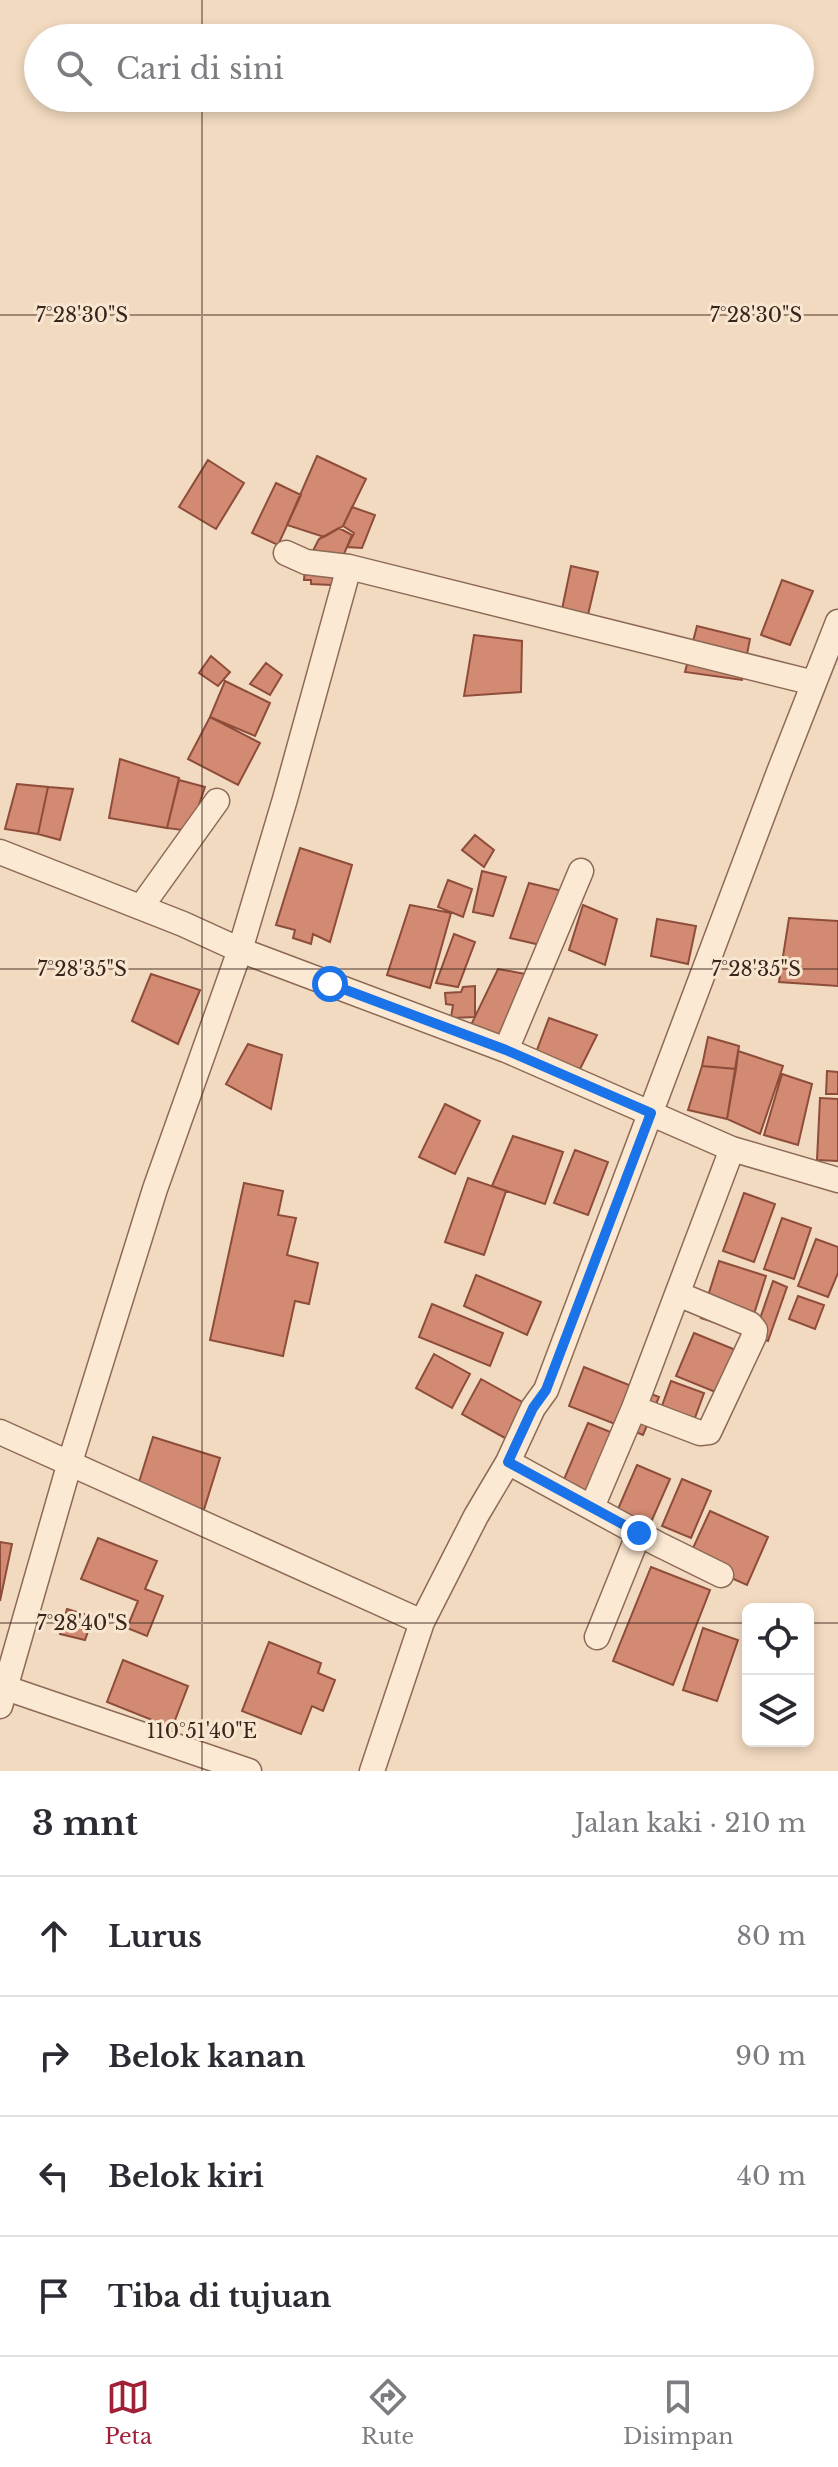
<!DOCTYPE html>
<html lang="id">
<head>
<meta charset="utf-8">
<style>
	:root { --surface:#fff; --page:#f2f2f3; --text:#2b2b33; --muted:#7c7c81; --line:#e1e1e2; --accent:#a02137 }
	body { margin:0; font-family:"Libre Baskerville",serif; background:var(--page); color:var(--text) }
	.controls { position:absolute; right:24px; bottom:24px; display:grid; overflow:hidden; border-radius:12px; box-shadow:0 4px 12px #0003 }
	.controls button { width:72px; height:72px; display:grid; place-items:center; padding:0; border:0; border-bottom:2px solid var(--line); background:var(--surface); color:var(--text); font:40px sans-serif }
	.stop { position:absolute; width:24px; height:24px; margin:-18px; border:6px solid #1a73e8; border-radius:50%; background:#fff }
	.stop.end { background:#1a73e8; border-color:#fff; box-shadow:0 2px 8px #0008 }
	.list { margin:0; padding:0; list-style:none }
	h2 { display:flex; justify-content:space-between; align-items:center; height:104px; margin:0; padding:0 32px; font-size:34px }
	h2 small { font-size:26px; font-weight:400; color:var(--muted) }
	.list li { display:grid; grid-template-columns:52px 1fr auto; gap:24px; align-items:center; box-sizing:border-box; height:120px; padding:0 32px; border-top:2px solid var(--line) }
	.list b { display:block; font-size:30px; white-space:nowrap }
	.list em { font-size:26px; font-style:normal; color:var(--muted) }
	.icon { flex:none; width:44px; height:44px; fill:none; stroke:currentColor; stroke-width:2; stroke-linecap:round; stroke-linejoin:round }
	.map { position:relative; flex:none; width:838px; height:1771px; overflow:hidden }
	.search { position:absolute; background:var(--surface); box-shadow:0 4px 12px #0003; left:24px; right:24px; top:24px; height:88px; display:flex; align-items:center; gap:20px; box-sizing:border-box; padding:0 28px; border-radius:44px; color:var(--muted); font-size:30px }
	.sheet { height:584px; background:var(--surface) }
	nav { display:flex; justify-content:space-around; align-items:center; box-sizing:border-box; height:112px; border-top:2px solid var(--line); background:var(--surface); font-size:22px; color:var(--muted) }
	nav a { display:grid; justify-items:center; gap:4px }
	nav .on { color:var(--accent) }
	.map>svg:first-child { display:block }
	.building { fill:#d38a72; stroke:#8d4d3a; stroke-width:2 }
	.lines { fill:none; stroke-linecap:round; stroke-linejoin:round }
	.street-casing { stroke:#8c6a56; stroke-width:27 }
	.street { stroke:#fce9d3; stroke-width:24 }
	.route { stroke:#1a73e8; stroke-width:10 }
	.ticks { fill:none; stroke:#3a251c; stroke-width:2; stroke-opacity:0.45 }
	.ticks-label { font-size:20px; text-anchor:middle; fill:#3a251c; stroke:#f8e6d0; stroke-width:6; stroke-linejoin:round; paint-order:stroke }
</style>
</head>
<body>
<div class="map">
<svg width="838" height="1771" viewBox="0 0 838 1771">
	<rect width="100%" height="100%" fill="#f2dac0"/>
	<!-- building -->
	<path class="building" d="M317 456 366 479 343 526 324 537 287 525Z
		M208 460 244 483 216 529 179 507Z
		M276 483 301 495 278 545 252 533Z
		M352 507 375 515 362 548 347 547 354 533 343 526Z
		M339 528 352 535 331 585 311 584V580H304L305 566 319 539Z
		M571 566 598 572 587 619 561 614Z
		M782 580 813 591 790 645 761 635Z
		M697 626 750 639 742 680 685 672Z
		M474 635 522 641 521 692 464 696Z
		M211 656 230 672 218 686 199 673Z
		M266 663 282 675 270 695 250 684Z
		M225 681 270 703 255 736 210 717Z
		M210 717 260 743 238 785 188 759Z
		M120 759 179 778 167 828 109 818Z
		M179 780 205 787 190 831 167 828Z
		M17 784 48 787 38 834 5 829Z
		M48 787 73 789 60 840 38 834Z
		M475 835 494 850 484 867 462 850Z
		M300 848 352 865 330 942 313 934 311 944 293 938 295 930 276 925Z
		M482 871 506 877 493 916 473 912Z
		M448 880 472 889 463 917 438 907Z
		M529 883 571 893 549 947 510 938Z
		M410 905 451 913 430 988 387 975Z
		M583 905 617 919 605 965 569 950Z
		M789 918 838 921V986L779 982Z
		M657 919 696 926 688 964 651 956Z
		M454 934 475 942 458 987 436 983Z
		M498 969 531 975 505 1038 471 1025Z
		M151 974 200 990 178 1044 132 1021Z
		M475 986V1017L451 1018 453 1005 446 1004 445 993 461 992 463 987Z
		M549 1018 597 1035 577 1075 534 1058Z
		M708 1037 739 1046 736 1069 702 1066Z
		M248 1044 282 1055 271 1109 226 1084Z
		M738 1051 783 1066 760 1134 727 1119Z
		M702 1066 736 1069 727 1119 688 1110Z
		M827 1071 838 1072V1094H826Z
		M782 1074 812 1084 798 1145 764 1135Z
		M820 1098 838 1099V1161L817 1160Z
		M445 1104 480 1121 455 1174 419 1157Z
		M513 1136 563 1152 545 1204 492 1186Z
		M575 1150 608 1162 588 1215 554 1203Z
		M468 1178 506 1191 484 1255 445 1242Z
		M244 1183 283 1191 278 1215 296 1218 287 1255 318 1263 309 1304 295 1301 283 1356 210 1340Z
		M744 1193 775 1204 754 1262 723 1251Z
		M782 1218 811 1228 794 1279 764 1269Z
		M816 1239 838 1247V1273L828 1297 798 1286Z
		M719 1261 766 1276 748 1333 701 1318Z
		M476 1275 541 1302 527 1335 464 1306Z
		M773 1281 787 1287 768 1341 754 1336Z
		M798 1296 824 1305 815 1329 789 1319Z
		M432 1304 503 1333 490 1366 419 1337Z
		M694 1333 753 1357 735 1400 676 1376Z
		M434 1354 470 1374 452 1408 416 1388Z
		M584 1367 659 1397 643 1435 569 1406Z
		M481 1379 533 1408 514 1443 462 1414Z
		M671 1381 704 1393 688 1437 655 1425Z
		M588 1423 618 1435 593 1497 562 1484Z
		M153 1437 220 1458 202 1516 135 1495Z
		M637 1465 670 1479 648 1529 615 1516Z
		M682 1479 711 1491 691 1538 662 1526Z
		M710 1511 768 1537 747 1585 688 1559Z
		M98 1538 157 1561 145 1589 163 1596 147 1636 127 1628 138 1601 81 1579Z
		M0 1542 12 1544 0 1601Z
		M651 1567 710 1590 673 1685 613 1661Z
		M67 1609 93 1617 85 1640 60 1634Z
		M703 1628 738 1640 717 1701 683 1690Z
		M269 1642 321 1663 318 1673 335 1680 323 1711 312 1706 301 1734 242 1711Z
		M123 1660 188 1686 172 1728 107 1702Z"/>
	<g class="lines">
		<!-- street casing -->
		<g class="street-casing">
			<path id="street" d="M286 553 306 562 349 567 814 683
				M0 852 183 924 240 950 506 1050 732 1149 838 1180
				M141 907 217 801
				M506 1050 581 871
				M634 1408 700 1433 709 1432 754 1336 755 1330 750 1324 678 1294
				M0 1432 422 1622
				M508 1462 658 1544 721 1575
				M592 1507 634 1408 732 1149
				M597 1637 639 1533
				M6 1688 249 1771
				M0 1706 70 1462 155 1189 240 950 285 799 349 567
				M372 1771 422 1622 476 1516 508 1462 533 1408 546 1390 779 772 838 622"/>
		</g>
		<!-- street -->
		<use href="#street" class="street"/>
	</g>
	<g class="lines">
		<!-- route -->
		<path class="route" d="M330 984 506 1050 651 1113 546 1390 533 1408 508 1462 639 1533"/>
	</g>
	<!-- ticks -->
	<path class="ticks" d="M202 0V38M202 98V1771M0 315H838M0 969H838M0 1623H748M808 1623H838"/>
	<g class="ticks-label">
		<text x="82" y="322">7°28'30"S</text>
		<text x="756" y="322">7°28'30"S</text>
		<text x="82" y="976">7°28'35"S</text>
		<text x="756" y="976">7°28'35"S</text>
		<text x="82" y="1630">7°28'40"S</text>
		<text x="202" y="1738">110°51'40"E</text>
	</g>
</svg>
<div class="controls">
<button><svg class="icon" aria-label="locate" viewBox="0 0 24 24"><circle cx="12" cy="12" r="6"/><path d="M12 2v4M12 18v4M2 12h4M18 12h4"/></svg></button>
<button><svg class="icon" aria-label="layers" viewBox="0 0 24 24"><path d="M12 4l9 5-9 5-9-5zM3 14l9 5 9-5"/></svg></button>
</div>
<div class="stop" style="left:330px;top:984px"></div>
<div class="stop end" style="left:639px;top:1533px"></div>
<div class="search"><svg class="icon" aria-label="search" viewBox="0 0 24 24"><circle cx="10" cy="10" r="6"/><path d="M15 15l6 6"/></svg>Cari di sini</div>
</div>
<section class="sheet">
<h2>3 mnt<small>Jalan kaki · 210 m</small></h2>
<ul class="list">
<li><svg class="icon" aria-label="ahead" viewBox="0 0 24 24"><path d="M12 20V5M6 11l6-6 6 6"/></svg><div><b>Lurus</b></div><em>80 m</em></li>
<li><svg class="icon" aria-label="right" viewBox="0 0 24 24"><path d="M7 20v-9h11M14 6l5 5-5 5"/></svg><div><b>Belok kanan</b></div><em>90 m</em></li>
<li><svg class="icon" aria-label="left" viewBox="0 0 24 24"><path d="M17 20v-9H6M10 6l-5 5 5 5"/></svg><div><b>Belok kiri</b></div><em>40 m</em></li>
<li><svg class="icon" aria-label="arrive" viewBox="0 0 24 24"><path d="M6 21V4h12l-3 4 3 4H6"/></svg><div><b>Tiba di tujuan</b></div></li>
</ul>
</section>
<nav>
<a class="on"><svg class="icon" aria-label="map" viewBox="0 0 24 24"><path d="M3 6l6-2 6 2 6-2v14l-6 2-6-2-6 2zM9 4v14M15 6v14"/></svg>Peta</a>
<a><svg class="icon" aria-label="directions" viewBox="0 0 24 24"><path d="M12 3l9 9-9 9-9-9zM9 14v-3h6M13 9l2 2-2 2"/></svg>Rute</a>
<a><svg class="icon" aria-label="saved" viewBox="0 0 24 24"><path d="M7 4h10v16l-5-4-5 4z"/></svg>Disimpan</a>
</nav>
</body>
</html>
